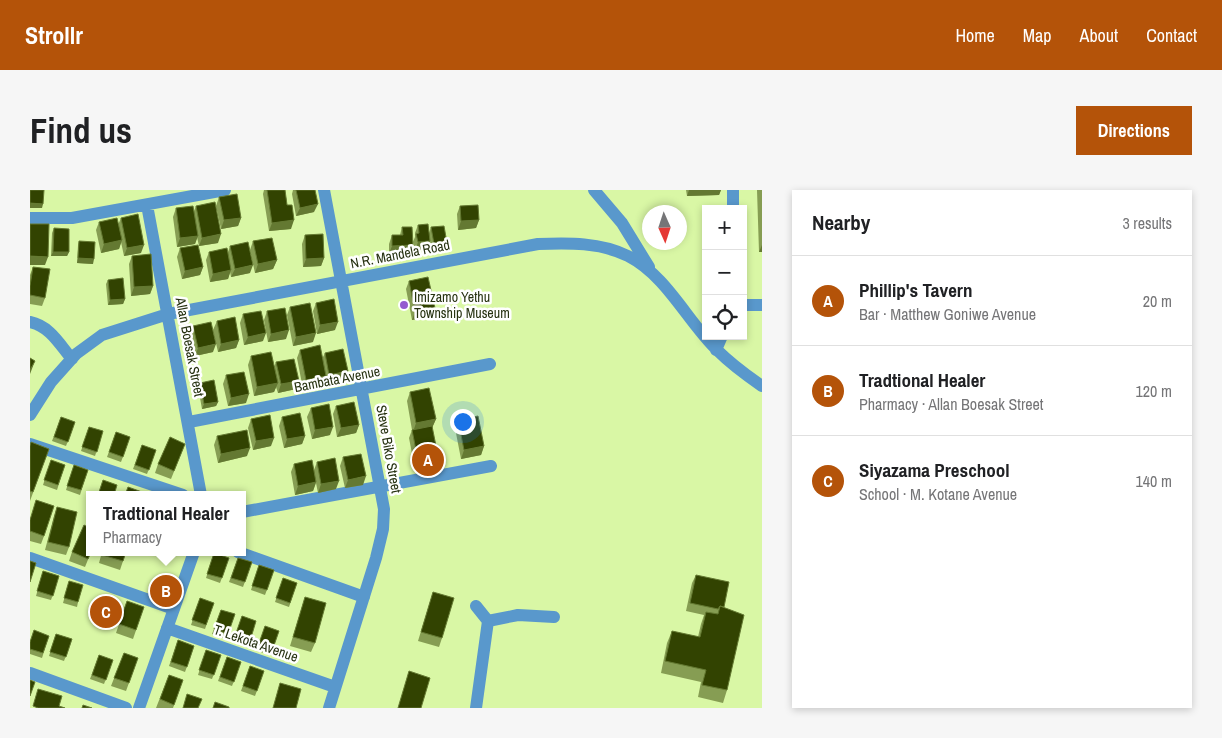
<!DOCTYPE html>
<html lang="en">
<head>
<meta charset="utf-8">
<style>
	:root { --surface:#fff; --page:#f6f6f6; --text:#202124; --muted:#757577; --line:#e0e0e0; --accent:#b45309 }
	body { margin:0; font-family:"Archivo Narrow",sans-serif; background:var(--page); color:var(--text) }
	.controls { position:absolute; right:15px; top:15px; display:grid; overflow:hidden; border-radius:0px; box-shadow:0 2px 8px #0003 }
	.controls button { width:45px; height:45px; display:grid; place-items:center; padding:0; border:0; border-bottom:1px solid var(--line); background:var(--surface); color:var(--text); font:25px sans-serif }
	.compass { position:absolute; left:612px; top:15px; width:45px; height:45px; border-radius:50%; background:var(--surface); box-shadow:0 2px 8px #0003; rotate:177deg }
	.you { position:absolute; left:432px; top:231px; width:18px; height:18px; margin:-12px; border:4px solid #fff; border-radius:50%; background:#1a73e8; box-shadow:0 0 0 8px #1a73e833 }
	.badge { display:grid; place-items:center; width:32px; height:32px; border-radius:50%; background:var(--accent); color:#fff; font-size:16px; font-weight:700 }
	.pin { position:absolute; translate:-50% -50%; border:2px solid #fff; box-shadow:0 1px 5px #0006 }
	.popup { position:absolute; left:56px; top:301px; width:160px; height:65px; box-sizing:border-box; display:grid; place-content:center; border-radius:0px; background:var(--surface); filter:drop-shadow(0 1px 4px #0005); font-size:16px; white-space:nowrap; color:var(--muted) }
	.popup b { font-size:19px; color:var(--text) }
	.popup::after { content:''; position:absolute; left:50%; top:100%; margin-left:-10px; border:10px solid transparent; border-top-color:var(--surface) }
	.list { margin:0; padding:0; list-style:none }
	h2 { display:flex; justify-content:space-between; align-items:center; height:65px; margin:0; padding:0 20px; font-size:21px }
	h2 small { font-size:16px; font-weight:400; color:var(--muted) }
	.list li { display:grid; grid-template-columns:32px 1fr auto; gap:15px; align-items:center; box-sizing:border-box; height:90px; padding:0 20px; border-top:1px solid var(--line) }
	.list b { display:block; font-size:19px; white-space:nowrap }
	.list p { margin:0; font-size:16px; white-space:nowrap; color:var(--muted) }
	.list em { font-size:16px; font-style:normal; color:var(--muted) }
	.icon { flex:none; width:28px; height:28px; fill:none; stroke:currentColor; stroke-width:2; stroke-linecap:round; stroke-linejoin:round }
	.map { position:relative; flex:none; width:732px; height:518px; overflow:hidden; border-radius:0px }
	header { display:flex; align-items:center; gap:30px; box-sizing:border-box; height:70px; padding:0 25px; background:var(--accent); color:#fff }
	header strong { font-size:24px }
	nav { display:flex; gap:28px; margin-inline-start:auto; font-size:18px }
	.intro { display:flex; align-items:center; justify-content:space-between; box-sizing:border-box; height:120px; padding:0 30px }
	h1 { margin:0; font-size:35px }
	.button { padding:12px 22px; border-radius:0px; background:var(--accent); color:#fff; font-size:18px; font-weight:700 }
	main { display:flex; gap:30px; padding:0 30px }
	aside { flex:1; background:var(--surface); border-radius:0px; box-shadow:0 2px 8px #0003 }
	.map>svg:first-child { display:block }
	.lines { fill:none; stroke-linecap:round; stroke-linejoin:round }
	.minor { stroke:#5998cc; stroke-width:12 }
	.wall { fill:#869d53 }
	.shaded-wall { fill:#647932 }
	.building { fill:#324301; stroke:#647932 }
	.poi-dot { fill:#9559d0; stroke:#fff; stroke-width:2 }
	.labels { text-anchor:middle; dominant-baseline:central; stroke-width:5; stroke-linejoin:round; paint-order:stroke }
	.street-label { font-size:14px; fill:#263110; stroke:#fff }
	.poi-label { font-size:14px; fill:#263110; stroke:#fff; text-anchor:start }
</style>
</head>
<body>
<header>
<strong>Strollr</strong>
<nav><a>Home</a><a>Map</a><a>About</a><a>Contact</a></nav>
</header>
<div class="intro"><h1>Find us</h1><a class="button">Directions</a></div>
<main>
<div class="map">
<svg width="732" height="518" viewBox="0 0 732 518">
	<rect width="100%" height="100%" fill="#d9f7a5"/>
	<g class="lines">
		<!-- minor -->
		<path class="minor" d="M294 0 354 319 353 339 346 368 299 518
			M564 0 592 33 619 77
			M703 0V19
			M117 15 171 305
			M0 28H42L195 0
			M713 115H732
			M0 132C20 136 30 155 42 169
			M686 160 692 146
			M0 225 21 192 46 164 72 145 138 124 508 54C539 53 570 52 598 66 637 86 657 131 687 160 701 174 716 185 732 196
			M159 232 460 174
			M0 254 153 305
			M212 322 461 276
			M208 362 334 407
			M0 368 144 419
			M446 416 458 431 446 518
			M458 431 488 425 524 427
			M137 438 305 497
			M0 483 96 518
			M109 518 164 362"/>
	</g>
	<!-- wall -->
	<path class="wall" d="M234 0H255L261 39 239 41 233 4Z
		M263 0H285L284 22 266 26 262 4Z
		M656 0H691L689 5 657 6Z
		M727 0H732V62H729Z
		M189 7 211 28 208 36 191 39 186 16Z
		M166 16 188 53 169 56 167 47 165 54 147 57 143 27 146 18 164 21Z
		M430 16 449 30 446 38 428 40 427 24Z
		M91 28 111 63 94 66 91 52 89 59 71 63 66 40 69 32 88 35Z
		M388 35 399 43 401 37 417 53 414 61 401 63 399 53 397 59 385 61 383 52 385 47V43Z
		M372 37 380 63 359 64V54L362 45H370Z
		M24 38 39 62 37 66H21L22 43Z
		M275 45 294 68 291 76 273 77 272 54Z
		M49 51 63 74 47 73 48 55Z
		M223 51 247 70 243 79 225 83 220 60Z
		M200 56 220 83 201 87 200 82 198 89 180 92 176 70 179 62H198Z
		M150 58 173 77 170 85 152 89 147 67Z
		M102 66 123 96 120 104 101 106 99 74Z
		M3 77 15 108 12 116 0 114V85Z
		M78 90 95 109 93 114 78 115 76 94Z
		M379 91 405 118 402 126 382 130 376 99Z
		M286 113 305 140 287 144 283 121Z
		M260 117 283 152 263 156 257 125Z
		M237 121 256 149 238 152 234 130Z
		M213 124 233 151 214 155 210 133Z
		M187 131 209 150 206 158 188 162 183 140Z
		M163 136 183 162 165 166 160 144Z
		M270 160 292 169 295 163 315 190 296 193 295 188 293 195 273 199 267 168Z
		M221 166 244 177 246 172 266 199 248 203 246 197 244 202 224 206 218 175Z
		M196 185 216 213 198 216 193 194Z
		M170 193 188 212 186 216 172 219 168 197Z
		M380 202 406 229 402 238 408 266 405 275 385 279 379 248 382 240 377 211Z
		M306 216 329 235 326 243 307 247 303 224Z
		M281 218 300 245 282 249 277 227Z
		M31 227 45 232 36 256 22 251Z
		M252 227 275 246 272 254 254 258 249 236Z
		M221 229 241 256 223 260 218 238Z
		M428 230 454 256 451 265 431 269 425 238Z
		M59 237 73 241 65 266 51 261Z
		M86 242 100 247 91 272 77 267Z
		M187 246 217 266 188 273 184 255Z
		M155 254 141 289 125 283 128 274Z
		M112 255 126 260 117 284 103 279Z
		M0 256 19 259 0 311Z
		M313 267 333 295 315 298 310 276Z
		M21 270 35 275 27 300 13 295Z
		M287 272 306 299 288 303 286 293 283 301 265 305 261 282 264 274 284 280Z
		M44 275 58 280 50 305 36 300Z
		M27 317 39 357 36 365 15 360 24 326Z
		M0 329 14 346 11 354 0 351Z
		M42 362H61L55 377 39 371Z
		M72 362H96L90 380 69 373Z
		M184 363 199 368 190 393 176 388Z
		M208 368 222 372 213 397 199 392Z
		M229 375 244 380 235 405 221 400Z
		M13 381 29 386 21 410 6 406Z
		M666 385 694 417 697 500 693 513 668 507 671 492 631 483 637 453 642 441 668 447 671 434 674 425 656 421 662 393Z
		M253 388 267 393 259 417 245 412Z
		M38 395 48 412 47 417 33 413Z
		M403 402 412 448 409 457 388 451Z
		M275 407 285 453 281 462 260 456Z
		M170 408 184 413 175 439 161 435Z
		M97 411 114 417 103 449 86 443Z
		M191 420 205 424 196 449 182 444Z
		M212 426 226 431 218 455 204 450Z
		M235 436 249 441 241 465 227 461Z
		M26 444 42 449 34 471 19 466Z
		M19 446 12 468 0 464V452Z
		M148 450 164 456 155 482 139 476Z
		M176 460 191 465 182 489 168 485Z
		M94 463 108 468 96 501 81 496Z
		M69 465 83 470 74 494 60 489Z
		M197 467 211 472 202 496 188 491Z
		M220 476 234 481 225 506 211 501Z
		M139 485 153 490 143 518H126Z"/>
	<!-- shaded-wall -->
	<path class="shaded-wall" d="M659 0H691L689 5 657 6Z
		M0 13 13 14 12 18H0Z
		M288 14 284 22 266 26 270 18Z
		M211 28 208 36 191 39 194 30Z
		M264 30 261 39 239 41 242 33Z
		M449 30 446 38 428 40 431 31Z
		M191 44 188 53 169 56 172 48Z
		M168 46 165 54 147 57 150 48Z
		M92 50 89 59 71 63 74 54Z
		M400 51 397 59 385 61 388 52Z
		M417 53 414 61 401 63 404 54Z
		M114 55 111 63 94 66 97 58Z
		M383 55 380 63 359 64 362 56Z
		M732 55V62H729Z
		M23 62H39L37 66H21Z
		M0 66 18 67 15 75H0Z
		M48 68 64 69 63 74 47 73Z
		M294 68 291 76 273 77 276 69Z
		M247 70 243 79 225 83 228 74Z
		M223 75 220 83 201 87 205 79Z
		M173 77 170 85 152 89 155 81Z
		M201 80 198 89 180 92 183 84Z
		M123 96 120 104 101 106 104 97Z
		M95 109 93 114 78 115 80 110Z
		M405 118 402 126 382 130 385 122Z
		M308 132 305 140 287 144 290 135Z
		M259 140 256 149 238 152 241 144Z
		M236 143 233 151 214 155 218 147Z
		M286 143 283 152 263 156 266 147Z
		M209 150 206 158 188 162 191 154Z
		M186 154 183 162 165 166 168 158Z
		M5 171 0 184V180Z
		M318 181 315 190 296 193 299 185Z
		M296 186 293 195 273 199 276 190Z
		M269 191 266 199 248 203 251 194Z
		M248 193 244 202 224 206 227 197Z
		M219 204 216 213 198 216 201 208Z
		M188 212 186 216 172 219 174 214Z
		M406 229 402 238 383 242 386 233Z
		M329 235 326 243 307 247 311 238Z
		M303 237 300 245 282 249 285 240Z
		M275 246 272 254 254 258 257 249Z
		M244 248 241 256 223 260 226 251Z
		M454 256 451 265 431 269 434 260Z
		M220 258 217 266 188 273 191 264Z
		M408 266 405 275 385 279 388 270Z
		M336 286 333 295 315 298 318 290Z
		M309 291 306 299 288 303 291 294Z
		M286 292 283 301 265 305 268 296Z"/>
	<!-- building -->
	<path class="building" d="M0 0H14L13 14 0 13Z
		M237 0H255L257 15H262L264 30 242 33Z
		M266 0H285L288 14 270 18Z
		M207 4 211 28 194 30 189 7Z
		M185 12 191 44 172 48 166 16Z
		M448 15 449 30 431 31 430 16Z
		M163 16 168 46 150 48 146 18Z
		M108 24 114 55 97 58 91 28Z
		M87 28 92 50 74 54 69 32Z
		M0 34H19L18 67 0 66Z
		M398 34 400 51 388 52 386 44 389 43 388 35Z
		M414 36 417 53 404 54 401 37Z
		M372 37H382L383 55 362 56V45H373Z
		M24 38 39 39V62H23Z
		M293 44 294 68 276 69 275 45Z
		M242 48 247 70 228 74 223 51Z
		M49 51 65 52 64 69 48 68Z
		M218 52 223 75 205 79 200 56Z
		M168 55 173 77 155 81 150 58Z
		M197 58 201 80 183 84 179 62Z
		M121 64 123 96 104 97 102 66Z
		M3 77 20 79 15 108 0 105V96Z
		M398 87 405 118 385 122 379 91Z
		M93 88 95 109 80 110 78 90Z
		M304 109 308 132 290 135 286 113Z
		M280 113 286 143 266 147 260 117Z
		M255 118 259 140 241 144 237 121Z
		M231 121 236 143 218 147 213 124Z
		M205 127 209 150 191 154 187 131Z
		M181 132 186 154 168 158 163 136Z
		M290 155 296 186 276 190 270 160Z
		M313 159 318 181 299 185 295 163Z
		M241 162 248 193 227 197 221 166Z
		M0 168 5 171 0 180Z
		M264 169 269 191 251 194 246 172Z
		M214 182 219 204 201 208 196 185Z
		M184 190 188 212 174 214 170 193Z
		M399 198 406 229 386 233 380 202Z
		M324 212 329 235 311 238 306 216Z
		M299 214 303 237 285 240 281 218Z
		M270 223 275 246 257 249 252 227Z
		M240 225 244 248 226 251 221 229Z
		M448 226 454 256 434 260 428 230Z
		M31 227 45 232 38 252 24 247Z
		M402 236 408 266 388 270 382 240Z
		M59 237 73 241 67 262 52 257Z
		M217 240 220 258 191 264 187 246Z
		M86 242 100 247 93 267 79 262Z
		M140 247 155 254 144 281 128 274Z
		M1 252 19 259 3 302 0 301V256Z
		M112 255 126 260 119 280 105 275Z
		M331 264 336 286 318 290 313 267Z
		M305 268 309 291 291 294 287 272Z
		M21 270 35 275 28 295 14 290Z
		M282 270 286 292 268 296 264 274Z
		M44 275 58 280 51 300 37 296Z
		M73 290 87 295 84 305H68Z
		M98 297 112 302 111 305H95Z
		M6 310 24 316 14 346 0 341V330Z
		M27 317 47 322 39 357 18 352Z
		M54 335 60 338V362H61L58 369 42 362Z
		M73 362H96L93 371 72 365Z
		M184 363 199 368 192 388 177 384Z
		M208 368 222 372 215 392 201 388Z
		M0 371 6 373 0 392Z
		M229 375 244 380 237 400 222 396Z
		M13 381 29 386 23 406 7 401Z
		M666 385 699 392 694 417 690 416 688 419 660 413Z
		M253 388 267 393 260 413 246 408Z
		M39 391 53 395 48 412 34 408Z
		M403 402 424 408 412 448 391 442Z
		M275 407 296 413 285 453 263 447Z
		M170 408 184 413 176 435 162 430Z
		M97 411 114 417 106 440 89 434Z
		M690 416 714 425 697 500 672 495 676 480 635 471 642 441 670 447 676 422 688 424Z
		M191 420 205 424 198 444 184 439Z
		M212 426 226 431 220 451 205 446Z
		M235 436 249 441 242 461 228 456Z
		M4 440 19 446 13 463 0 459V452Z
		M26 444 42 449 36 467 20 462Z
		M148 450 164 456 157 477 141 472Z
		M176 460 191 465 184 485 169 480Z
		M94 463 108 468 99 493 84 488Z
		M69 465 83 470 76 490 62 485Z
		M197 467 211 472 204 492 190 487Z
		M220 476 234 481 227 501 213 496Z
		M379 481 400 488 391 518H368Z
		M139 485 153 490 144 515 130 509Z
		M0 490 5 492 0 506Z
		M250 493 271 499 266 518H243Z
		M8 499 32 506 29 516 35 518H8L3 516Z
		M157 504 172 509 168 518H153Z
		M185 512 199 517V518H183Z
		M53 515 62 518H52Z"/>
	<!-- markers -->
	<circle class="poi-dot" cx="374" cy="115" r="5"/>
	<g class="labels">
		<!-- street labels -->
		<g class="street-label">
			<text transform="translate(370 64) rotate(-11)">N.R. Mandela Road</text>
			<text transform="translate(160 157) rotate(79)">Allan Boesak Street</text>
			<text transform="translate(307 189) rotate(-11)">Bambata Avenue</text>
			<text transform="translate(359 259) rotate(80)">Steve Biko Street</text>
			<text transform="translate(226 453) rotate(19)">T. Lekota Avenue</text>
		</g>
		<!-- poi labels -->
		<g class="poi-label">
			<text x="384" y="107">Imizamo Yethu<tspan x="384" dy="16">Township Museum</tspan></text>
		</g>
	</g>
</svg>
<div class="controls">
<button>+</button>
<button>−</button>
<button><svg class="icon" aria-label="locate" viewBox="0 0 24 24"><circle cx="12" cy="12" r="6"/><path d="M12 2v4M12 18v4M2 12h4M18 12h4"/></svg></button>
</div>
<svg class="compass" viewBox="-18 -18 36 36"><path d="M0-13l5 13h-10z" fill="#e53935"/><path d="M0 13l5-13h-10z" fill="#757577"/></svg>
<div class="you"></div>
<div class="pin badge" style="left:398px;top:270px">A</div>
<div class="pin badge" style="left:136px;top:401px">B</div>
<div class="popup"><b>Tradtional Healer</b>Pharmacy</div>
<div class="pin badge" style="left:76px;top:422px">C</div>
</div>
<aside>
<h2>Nearby<small>3 results</small></h2>
<ul class="list">
<li><span class="badge">A</span><div><b>Phillip's Tavern</b><p>Bar · Matthew Goniwe Avenue</p></div><em>20 m</em></li>
<li><span class="badge">B</span><div><b>Tradtional Healer</b><p>Pharmacy · Allan Boesak Street</p></div><em>120 m</em></li>
<li><span class="badge">C</span><div><b>Siyazama Preschool</b><p>School · M. Kotane Avenue</p></div><em>140 m</em></li>
</ul>
</aside>
</main>
</body>
</html>
